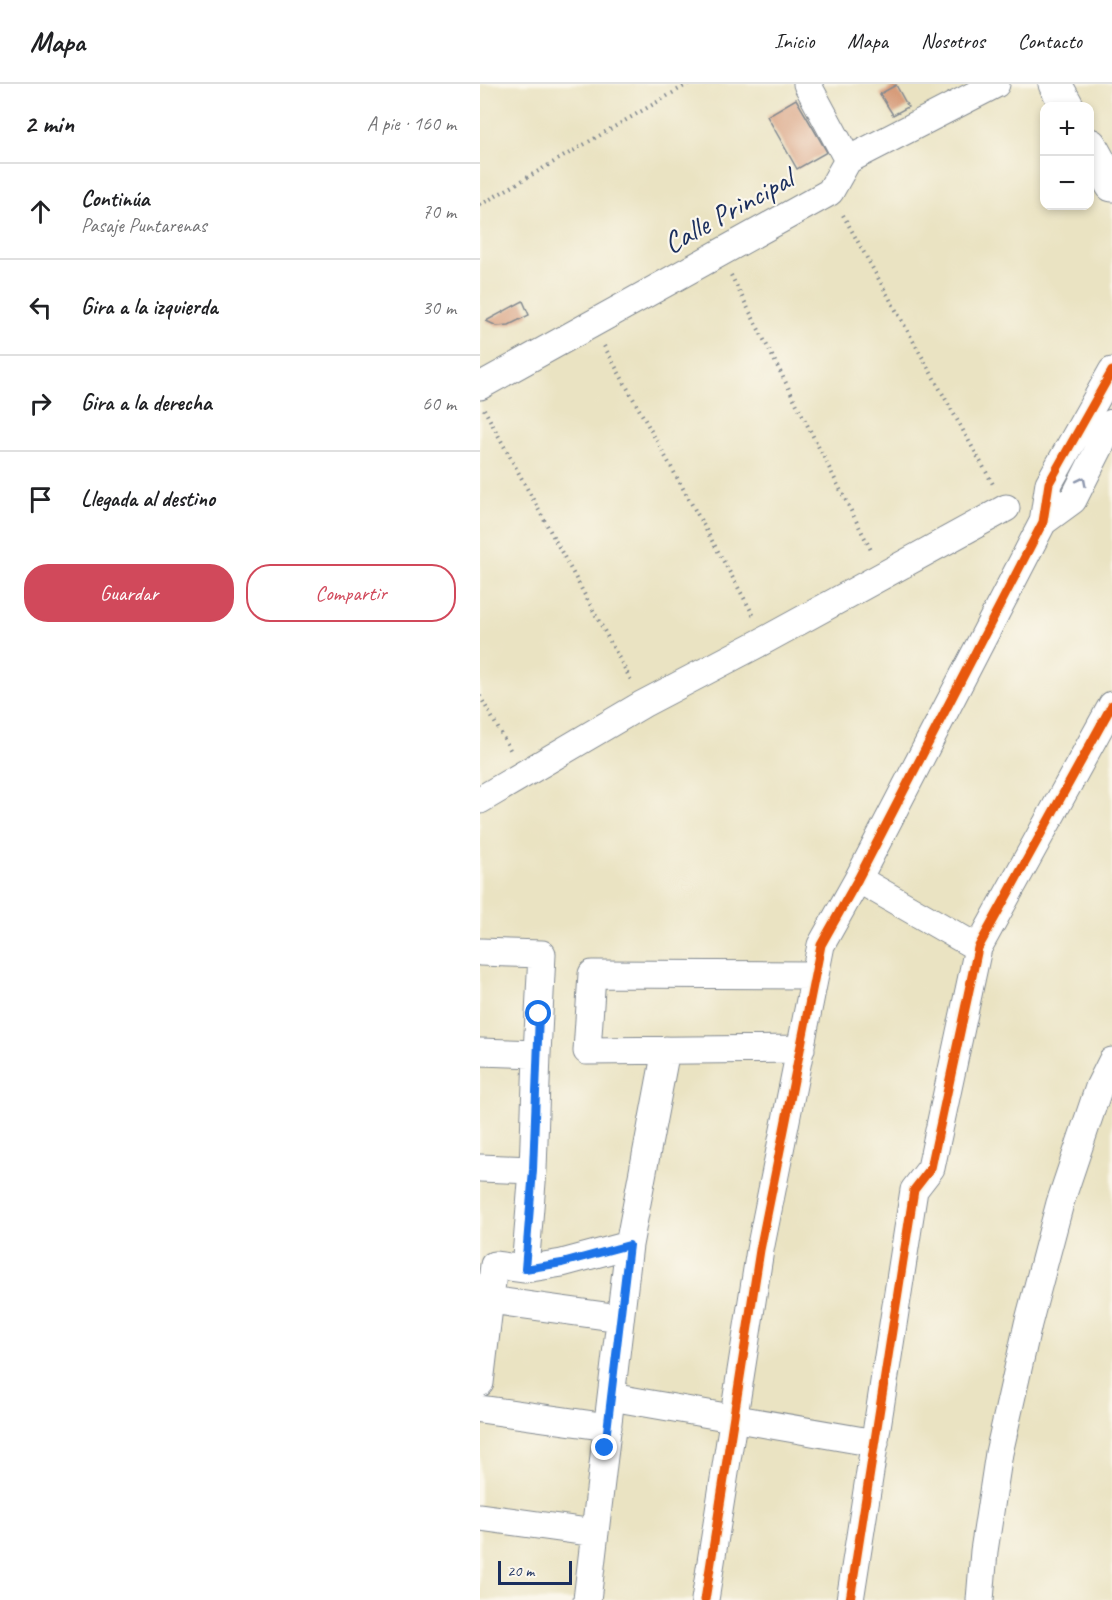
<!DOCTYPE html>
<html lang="es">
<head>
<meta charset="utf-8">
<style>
	:root { --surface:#fff; --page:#f2f2f2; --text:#202124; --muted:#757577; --line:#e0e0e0; --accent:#d1495b }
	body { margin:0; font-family:Caveat,sans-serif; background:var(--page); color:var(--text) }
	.controls { position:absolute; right:18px; top:18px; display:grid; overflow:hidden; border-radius:12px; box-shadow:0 3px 9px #0003 }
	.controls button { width:54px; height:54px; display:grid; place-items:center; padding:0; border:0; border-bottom:2px solid var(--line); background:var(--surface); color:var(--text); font:30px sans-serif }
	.scale { position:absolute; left:18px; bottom:15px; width:74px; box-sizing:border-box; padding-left:6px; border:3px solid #1b2f5e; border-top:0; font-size:16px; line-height:21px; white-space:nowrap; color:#1b2f5e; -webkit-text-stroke:4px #fbf7ec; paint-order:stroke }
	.stop { position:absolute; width:18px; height:18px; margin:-14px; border:4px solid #1a73e8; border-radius:50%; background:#fff }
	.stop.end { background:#1a73e8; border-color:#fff; box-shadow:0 2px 6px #0008 }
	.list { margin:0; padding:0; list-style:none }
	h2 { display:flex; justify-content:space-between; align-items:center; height:78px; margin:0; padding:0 24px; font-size:26px }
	h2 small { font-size:20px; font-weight:400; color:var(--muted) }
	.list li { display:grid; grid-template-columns:39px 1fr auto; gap:18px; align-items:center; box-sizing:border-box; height:96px; padding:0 24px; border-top:2px solid var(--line) }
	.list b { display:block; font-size:22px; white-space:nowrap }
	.list p { margin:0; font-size:20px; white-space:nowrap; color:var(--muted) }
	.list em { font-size:20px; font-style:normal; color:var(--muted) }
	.actions { display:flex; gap:12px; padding:18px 24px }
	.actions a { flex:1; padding:14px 0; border:2px solid var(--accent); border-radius:24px; text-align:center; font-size:21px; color:var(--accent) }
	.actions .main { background:var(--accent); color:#fff }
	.icon { flex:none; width:33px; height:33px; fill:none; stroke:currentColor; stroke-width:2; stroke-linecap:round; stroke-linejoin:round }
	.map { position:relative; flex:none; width:632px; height:1516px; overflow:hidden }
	header { display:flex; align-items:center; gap:36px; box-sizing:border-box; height:84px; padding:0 30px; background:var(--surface); border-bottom:2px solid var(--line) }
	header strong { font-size:28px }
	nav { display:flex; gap:33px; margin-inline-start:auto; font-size:21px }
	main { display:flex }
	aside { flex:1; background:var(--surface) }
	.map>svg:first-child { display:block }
	.building { fill:#d79c7a }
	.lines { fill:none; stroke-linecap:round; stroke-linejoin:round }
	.street-casing { stroke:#828990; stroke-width:29 }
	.primary-casing { stroke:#828990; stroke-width:35 }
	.path { stroke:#828990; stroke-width:4; stroke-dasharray:1.5 4.5; stroke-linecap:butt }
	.street { stroke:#fff; stroke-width:27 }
	.primary { stroke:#fff; stroke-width:33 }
	.cycleway-casing { stroke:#fbf7ec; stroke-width:13 }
	.cycleway { stroke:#e8590c; stroke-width:9 }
	.oneway { stroke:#8d97ae }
	.route { stroke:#1a73e8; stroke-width:8 }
	.labels { text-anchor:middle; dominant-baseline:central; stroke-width:4.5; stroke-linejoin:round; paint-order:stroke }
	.street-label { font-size:30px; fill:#1b2f5e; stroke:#fbf7ec }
</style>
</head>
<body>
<header>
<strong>Mapa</strong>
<nav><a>Inicio</a><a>Mapa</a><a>Nosotros</a><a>Contacto</a></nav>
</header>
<main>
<aside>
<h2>2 min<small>A pie · 160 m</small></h2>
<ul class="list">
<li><svg class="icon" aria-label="ahead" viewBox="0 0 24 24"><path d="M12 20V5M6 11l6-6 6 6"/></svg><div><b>Continúa</b><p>Pasaje Puntarenas</p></div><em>70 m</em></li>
<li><svg class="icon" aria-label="left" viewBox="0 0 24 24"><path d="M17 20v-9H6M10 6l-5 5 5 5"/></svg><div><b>Gira a la izquierda</b></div><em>30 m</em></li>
<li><svg class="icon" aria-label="right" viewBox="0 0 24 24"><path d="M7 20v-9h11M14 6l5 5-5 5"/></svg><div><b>Gira a la derecha</b></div><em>60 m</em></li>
<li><svg class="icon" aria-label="arrive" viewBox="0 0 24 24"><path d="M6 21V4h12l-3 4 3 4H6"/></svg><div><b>Llegada al destino</b></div></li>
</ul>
<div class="actions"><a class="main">Guardar</a><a>Compartir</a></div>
</aside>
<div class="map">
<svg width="632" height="1516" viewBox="0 0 632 1516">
	<rect width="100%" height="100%" fill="#fbf7ec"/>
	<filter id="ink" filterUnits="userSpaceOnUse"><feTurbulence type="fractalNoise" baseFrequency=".0167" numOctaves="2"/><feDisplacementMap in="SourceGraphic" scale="12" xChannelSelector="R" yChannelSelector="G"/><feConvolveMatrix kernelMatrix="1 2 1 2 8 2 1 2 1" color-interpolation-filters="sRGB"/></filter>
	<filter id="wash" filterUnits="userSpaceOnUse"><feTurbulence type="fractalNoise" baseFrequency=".008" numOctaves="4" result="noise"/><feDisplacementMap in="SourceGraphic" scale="24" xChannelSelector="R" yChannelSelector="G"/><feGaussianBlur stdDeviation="1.35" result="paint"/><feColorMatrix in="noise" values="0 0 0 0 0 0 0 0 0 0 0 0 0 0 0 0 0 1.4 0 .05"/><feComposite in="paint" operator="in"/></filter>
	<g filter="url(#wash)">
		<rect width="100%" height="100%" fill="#eae3c2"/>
		<g id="blocks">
			<!-- building -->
			<path class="building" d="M416 1 428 23 413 31 400 10Z
				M316 15 347 68 317 85 287 32Z
				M43 217 49 231 29 241 17 242 6 237Z"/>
		</g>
	</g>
	<g filter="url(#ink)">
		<use href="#blocks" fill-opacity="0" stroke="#828990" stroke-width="1.5"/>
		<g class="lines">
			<!-- street casing -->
			<g class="street-casing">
				<path id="street" d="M327 0 368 76
					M0 302 350 108 368 76 516 0
					M563 438 593 416 632 339
					M0 716 163 620 287 555 526 424
					M378 795 498 864
					M0 868 62 870 57 970 53 1086 45 1185
					M321 965 107 967 112 890 335 891
					M0 968 57 970
					M0 1084 53 1086
					M10 1216 140 1234
					M0 1299 14 1181 45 1185 82 1179 149 1161 186 966
					M131 1313 395 1359
					M0 1325 128 1343
					M0 1433 115 1449
					M107 1516 149 1161
					M225 1516 280 1166 341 861 378 795 563 438 569 399 632 287
					M370 1516 434 1106 451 1084 498 864 632 621
					M500 1516 504 1467 519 1369 548 1240 580 1119 619 1003 632 977"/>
			</g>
			<!-- primary casing -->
			<g class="primary-casing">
				<path id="primary" d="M575 0 587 22
					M610 61 632 101"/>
			</g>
			<!-- path -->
			<path class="path" d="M0 121 208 0
				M363 131 514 402
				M251 191 392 468
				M124 262 275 534
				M4 325 152 598
				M0 612 32 669"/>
			<!-- street -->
			<use href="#street" class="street"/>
			<!-- primary -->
			<use href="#primary" class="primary"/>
			<!-- cycleway casing -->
			<g class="cycleway-casing">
				<path id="cycleway" d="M225 1516 280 1166 341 861 378 795 563 438 569 399 632 287
					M370 1516 434 1106 451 1084 498 864 632 621"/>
			</g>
			<!-- cycleway -->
			<use href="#cycleway" class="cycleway"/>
		</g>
		<!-- one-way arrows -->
		<defs><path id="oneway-chevron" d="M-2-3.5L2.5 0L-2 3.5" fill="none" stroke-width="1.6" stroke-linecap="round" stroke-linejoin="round" transform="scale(1.5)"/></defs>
		<use class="oneway" href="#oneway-chevron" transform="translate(602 397) rotate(-63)"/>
	</g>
	<g class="lines" filter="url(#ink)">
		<!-- route -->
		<path class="route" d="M59 930 53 1086 45 1185 82 1179 149 1161 125 1364"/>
	</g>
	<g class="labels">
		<!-- street labels -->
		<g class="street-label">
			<text transform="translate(248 127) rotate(-29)">Calle Principal</text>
		</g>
	</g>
</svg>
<div class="controls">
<button>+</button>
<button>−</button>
</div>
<div class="scale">20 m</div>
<div class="stop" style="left:59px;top:930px"></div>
<div class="stop end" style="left:125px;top:1364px"></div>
</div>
</main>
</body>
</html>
